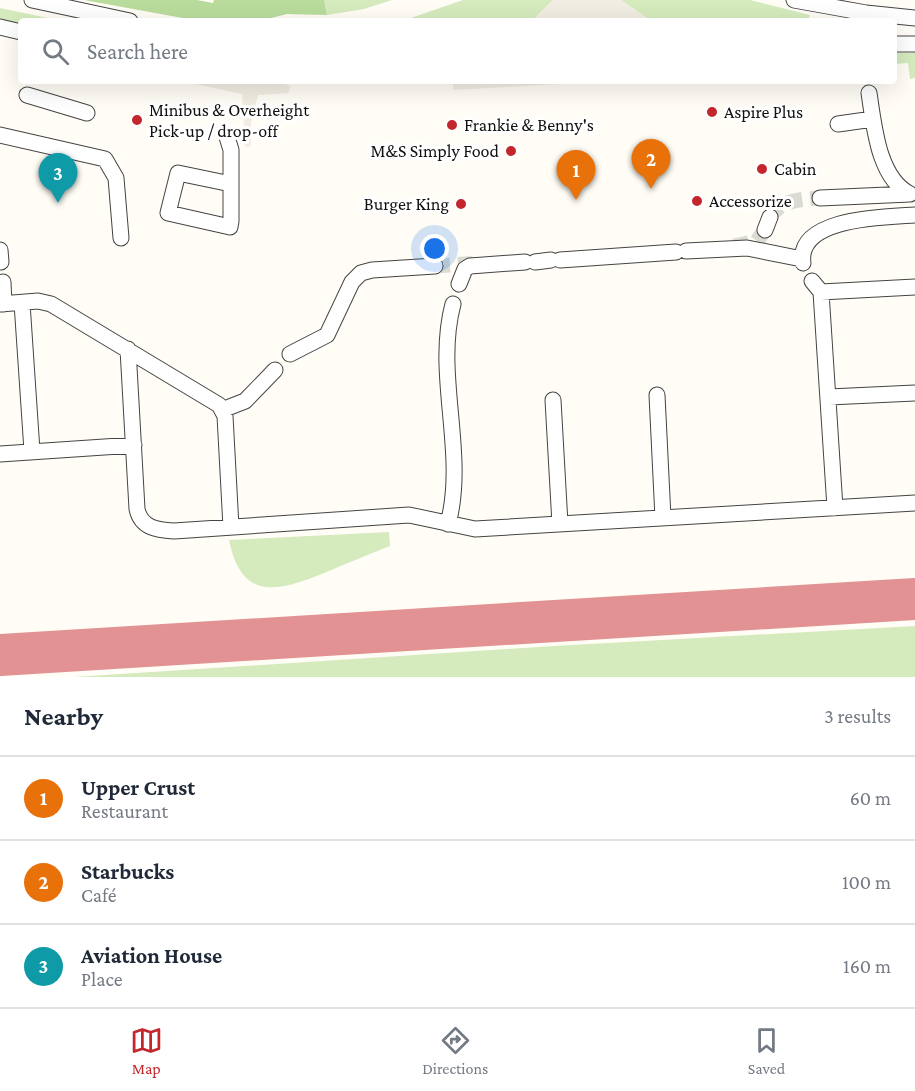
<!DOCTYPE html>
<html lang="en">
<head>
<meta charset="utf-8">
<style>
	:root { --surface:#fff; --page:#f2f2f3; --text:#1f2937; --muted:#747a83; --line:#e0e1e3; --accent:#c4262e }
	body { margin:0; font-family:"Crimson Pro",serif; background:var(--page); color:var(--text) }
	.you { position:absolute; left:435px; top:249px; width:21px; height:21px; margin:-15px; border:4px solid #fff; border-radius:50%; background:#1a73e8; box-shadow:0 0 0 9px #1a73e833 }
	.badge { display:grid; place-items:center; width:39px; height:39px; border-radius:50%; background:var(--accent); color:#fff; font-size:20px; font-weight:700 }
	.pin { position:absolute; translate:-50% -50px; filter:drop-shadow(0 2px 3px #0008) }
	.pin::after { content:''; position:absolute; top:32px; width:21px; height:18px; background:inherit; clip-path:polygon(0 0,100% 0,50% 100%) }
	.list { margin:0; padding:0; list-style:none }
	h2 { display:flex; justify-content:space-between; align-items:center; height:78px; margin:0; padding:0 24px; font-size:26px }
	h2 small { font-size:20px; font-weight:400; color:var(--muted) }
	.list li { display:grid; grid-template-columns:39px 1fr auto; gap:18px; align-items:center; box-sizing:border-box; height:84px; padding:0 24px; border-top:2px solid var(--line) }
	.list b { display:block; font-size:22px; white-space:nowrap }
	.list p { margin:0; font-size:20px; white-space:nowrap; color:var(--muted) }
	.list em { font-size:20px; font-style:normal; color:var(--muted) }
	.icon { flex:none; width:33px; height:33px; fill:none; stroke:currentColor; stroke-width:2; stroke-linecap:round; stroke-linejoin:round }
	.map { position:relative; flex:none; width:915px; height:677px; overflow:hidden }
	.search { position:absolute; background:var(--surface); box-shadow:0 6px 24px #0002; left:18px; right:18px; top:18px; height:66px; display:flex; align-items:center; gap:15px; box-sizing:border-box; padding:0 21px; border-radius:6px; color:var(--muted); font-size:22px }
	.sheet { height:330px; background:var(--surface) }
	nav { display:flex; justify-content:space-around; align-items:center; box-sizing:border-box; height:84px; border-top:2px solid var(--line); background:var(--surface); font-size:16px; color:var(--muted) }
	nav a { display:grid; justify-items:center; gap:3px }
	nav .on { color:var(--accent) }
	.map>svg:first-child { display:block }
	.green { fill:#d5ebbd }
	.forest { fill:#b9dc9c }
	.plaza { fill:#f1ede2 }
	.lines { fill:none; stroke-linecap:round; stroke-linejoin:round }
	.taxiway { stroke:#e29292; stroke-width:42 }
	.minor-tunnel { stroke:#dbdad3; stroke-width:15; stroke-dasharray:15 8; stroke-linecap:butt }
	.minor-casing { stroke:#444; stroke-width:17 }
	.minor { stroke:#fff; stroke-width:15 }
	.poi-dot { fill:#c4262e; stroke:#fff; stroke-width:2 }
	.labels { text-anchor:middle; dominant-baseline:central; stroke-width:6; stroke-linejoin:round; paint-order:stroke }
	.poi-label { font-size:18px; fill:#111; stroke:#fff; text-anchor:start }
</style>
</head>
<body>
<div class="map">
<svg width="915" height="677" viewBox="0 0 915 677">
	<rect width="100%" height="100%" fill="#fffdf5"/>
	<!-- green -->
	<path class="green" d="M324 0H392L364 9 327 15Z
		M463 0H553L532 21H402Z
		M621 0H750L810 15 808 20 803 21H651Z
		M0 8 62 21H21V27L0 24Z
		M894 53H915V78L910 79 908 63 894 64Z
		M389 532 390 546C370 554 349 562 329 571 282 590 242 605 229 540Z
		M915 626V677H74L554 646Z"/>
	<!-- forest -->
	<path class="forest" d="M84 0H197L213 3 214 0H324L327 15 287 14 259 21H199Z"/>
	<!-- plaza -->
	<path class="plaza" d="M553 0H621L651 21H532Z
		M181 81H273L291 86 288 93 258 95 251 124V146L245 147 242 94Z
		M453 81H614L453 90Z"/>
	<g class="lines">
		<!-- taxiway -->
		<path class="taxiway" d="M0 655 915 599"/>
		<!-- minor-tunnel -->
		<path class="minor-tunnel" d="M770 217C780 200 802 199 820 198
			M734 246 757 241 765 230
			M435 266 480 263"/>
		<!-- minor casing -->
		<g class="minor-casing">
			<path id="minor" d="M32 0 130 21
				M794 0 866 13 915 18
				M0 27 21 32
				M894 44H915
				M869 93C874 125 878 178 910 194
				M27 95 87 113
				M838 124 873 119
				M0 135 105 159 116 178 121 238
				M227 137 231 150V221L230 227 168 213 178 173 231 184
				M820 198 910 194
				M765 230 770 217
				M0 250 1 262
				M686 251 747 248 802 259
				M560 260 676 252
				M535 262 551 260
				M803 263C796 217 886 217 915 215
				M812 281 821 292 835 508
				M3 282 4 304
				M459 284 465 269 470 266 525 262
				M821 292 915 287
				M22 303 32 451
				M0 304 38 301 51 304 219 405 225 416 231 527
				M128 349 137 509C141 528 157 530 174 531L409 515 475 529 915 503
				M290 354 327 335 352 282 361 273 372 270 435 266
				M657 395 663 518
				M829 397 915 393
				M553 400 560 524
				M222 410 245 401 275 370
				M0 454 134 445
				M448 524C467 452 434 375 453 304"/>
		</g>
		<!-- minor -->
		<use href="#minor" class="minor"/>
	</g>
	<!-- markers -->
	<g class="poi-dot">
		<circle cx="712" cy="112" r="6"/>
		<circle cx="137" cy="120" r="6"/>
		<circle cx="452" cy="125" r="6"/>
		<circle cx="511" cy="151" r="6"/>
		<circle cx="762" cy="169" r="6"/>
		<circle cx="697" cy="201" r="6"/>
		<circle cx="461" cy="204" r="6"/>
	</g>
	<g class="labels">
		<!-- poi labels -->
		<g class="poi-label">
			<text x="149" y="110">Minibus &amp; Overheight<tspan x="149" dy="21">Pick-up / drop-off</tspan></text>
			<text x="724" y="112">Aspire Plus</text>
			<text x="464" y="125">Frankie &amp; Benny's</text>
			<text x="499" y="151" text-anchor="end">M&amp;S Simply Food</text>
			<text x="774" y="169">Cabin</text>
			<text x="709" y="201">Accessorize</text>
			<text x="449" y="204" text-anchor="end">Burger King</text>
		</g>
	</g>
</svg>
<div class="you"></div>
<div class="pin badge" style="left:576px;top:200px;background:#e8710a">1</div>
<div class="pin badge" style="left:651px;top:189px;background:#e8710a">2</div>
<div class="pin badge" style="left:58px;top:203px;background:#0f9aa8">3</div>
<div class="search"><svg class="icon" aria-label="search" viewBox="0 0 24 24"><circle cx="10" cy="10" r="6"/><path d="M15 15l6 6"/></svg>Search here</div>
</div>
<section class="sheet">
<h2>Nearby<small>3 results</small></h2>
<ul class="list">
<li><span class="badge" style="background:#e8710a">1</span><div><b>Upper Crust</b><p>Restaurant</p></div><em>60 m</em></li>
<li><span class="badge" style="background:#e8710a">2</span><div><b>Starbucks</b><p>Café</p></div><em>100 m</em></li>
<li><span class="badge" style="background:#0f9aa8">3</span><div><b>Aviation House</b><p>Place</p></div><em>160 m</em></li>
</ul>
</section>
<nav>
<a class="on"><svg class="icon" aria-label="map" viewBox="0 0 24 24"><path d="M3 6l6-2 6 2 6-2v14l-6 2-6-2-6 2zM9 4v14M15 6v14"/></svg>Map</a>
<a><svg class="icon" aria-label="directions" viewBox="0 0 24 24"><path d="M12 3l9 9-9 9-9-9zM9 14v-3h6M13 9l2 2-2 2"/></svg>Directions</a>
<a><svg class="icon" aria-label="saved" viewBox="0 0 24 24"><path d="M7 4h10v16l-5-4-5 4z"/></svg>Saved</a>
</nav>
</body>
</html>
